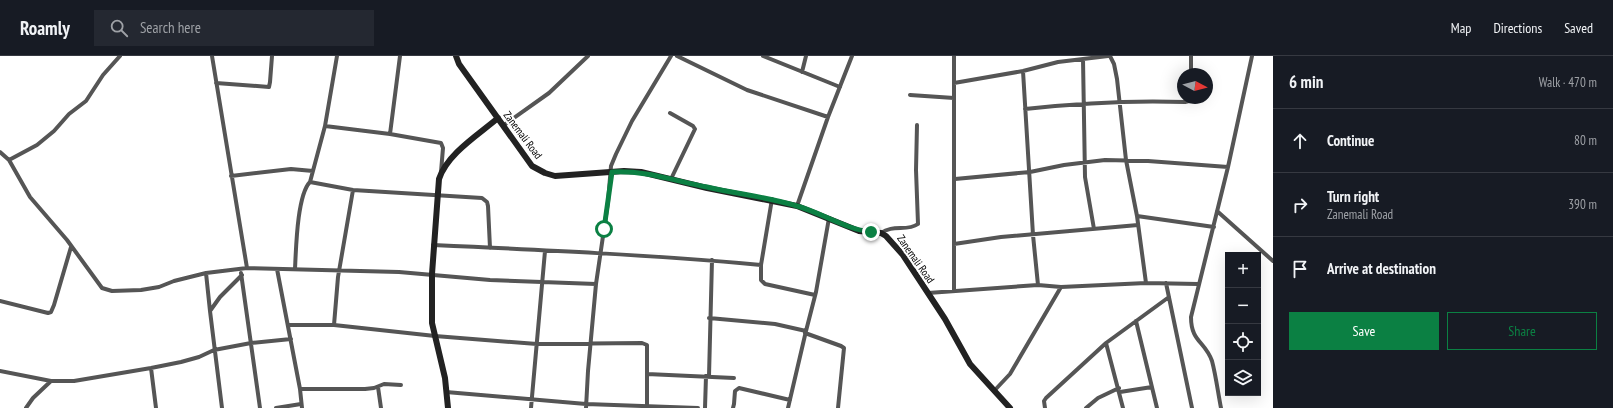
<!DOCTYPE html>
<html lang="en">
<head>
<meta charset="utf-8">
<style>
	:root { --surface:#171b24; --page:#242831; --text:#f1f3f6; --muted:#9ea1a6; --line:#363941; --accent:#0b8043 }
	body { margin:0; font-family:"PT Sans Narrow",sans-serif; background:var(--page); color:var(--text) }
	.controls { position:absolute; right:12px; bottom:12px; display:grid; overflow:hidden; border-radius:0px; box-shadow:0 4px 16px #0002 }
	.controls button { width:36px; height:36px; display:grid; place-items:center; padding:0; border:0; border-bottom:1px solid var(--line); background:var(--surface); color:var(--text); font:20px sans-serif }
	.compass { position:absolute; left:1177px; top:12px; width:36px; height:36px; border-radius:50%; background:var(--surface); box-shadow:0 4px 16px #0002; rotate:97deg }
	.stop { position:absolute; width:12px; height:12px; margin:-9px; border:3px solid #0b8043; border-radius:50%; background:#fff }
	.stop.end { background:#0b8043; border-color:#fff; box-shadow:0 1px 4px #0008 }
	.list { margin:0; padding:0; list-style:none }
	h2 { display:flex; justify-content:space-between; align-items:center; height:52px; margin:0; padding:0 16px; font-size:17px }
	h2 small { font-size:13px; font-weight:400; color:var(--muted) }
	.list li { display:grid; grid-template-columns:26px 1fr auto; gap:12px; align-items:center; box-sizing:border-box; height:64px; padding:0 16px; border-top:1px solid var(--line) }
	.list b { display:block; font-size:15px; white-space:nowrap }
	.list p { margin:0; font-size:13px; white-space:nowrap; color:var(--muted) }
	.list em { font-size:13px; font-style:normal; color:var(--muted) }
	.actions { display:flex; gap:8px; padding:12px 16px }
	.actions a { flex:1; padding:9px 0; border:1px solid var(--accent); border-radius:0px; text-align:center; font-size:14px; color:var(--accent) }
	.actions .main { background:var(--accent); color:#fff }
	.icon { flex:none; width:22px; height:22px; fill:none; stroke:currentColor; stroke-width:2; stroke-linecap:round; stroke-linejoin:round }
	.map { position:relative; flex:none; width:1273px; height:352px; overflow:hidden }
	header { display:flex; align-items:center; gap:24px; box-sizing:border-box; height:56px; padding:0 20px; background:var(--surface); border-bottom:1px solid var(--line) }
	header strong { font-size:19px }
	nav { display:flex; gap:22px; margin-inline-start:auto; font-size:14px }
	.search { width:280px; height:36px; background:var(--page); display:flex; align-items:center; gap:10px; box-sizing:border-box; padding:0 14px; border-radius:0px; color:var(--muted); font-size:15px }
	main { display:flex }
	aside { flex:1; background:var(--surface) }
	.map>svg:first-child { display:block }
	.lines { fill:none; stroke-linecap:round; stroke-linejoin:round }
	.street { stroke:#555; stroke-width:4 }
	.secondary { stroke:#222; stroke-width:6 }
	.route { stroke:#0b8043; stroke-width:5 }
	.labels { text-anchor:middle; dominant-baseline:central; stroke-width:4; stroke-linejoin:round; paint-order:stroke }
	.street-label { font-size:11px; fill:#000; stroke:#fff }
</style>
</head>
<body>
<header>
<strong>Roamly</strong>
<div class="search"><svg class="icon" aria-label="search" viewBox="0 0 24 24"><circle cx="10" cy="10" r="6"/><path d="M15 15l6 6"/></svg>Search here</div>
<nav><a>Map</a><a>Directions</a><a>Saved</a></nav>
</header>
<main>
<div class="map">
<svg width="1273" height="352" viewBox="0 0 1273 352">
	<rect width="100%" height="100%" fill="#fff"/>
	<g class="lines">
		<!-- street -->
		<path class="street" d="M212 0 247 212
			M677 0 747 34 828 61
			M763 0 840 31
			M1110 0 1114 8 1117 23 1126 104 1137 160 1146 227
			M1083 3 1085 121 1094 173
			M1023 15 1033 179 1038 229
			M802 16 806 0
			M1191 18V0
			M216 27 269 31 270 26 272 0
			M954 27 1023 15 1058 6 1108 0
			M910 39 954 42
			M1025 53C1079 47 1130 44 1185 46L1189 45 1190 42
			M670 57 693 70 695 73 671 123
			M504 69 549 37 588 0
			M325 70 390 78 441 87 443 92 441 116
			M390 78 400 0
			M0 96 9 104 30 141 67 184 102 232 112 235 141 234 159 231 174 225 206 217 247 212 399 216 490 224 596 228
			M9 104 37 89 54 75 69 58 86 45 103 19 120 0
			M231 120 291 113 313 115
			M955 123 1030 116 1064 109 1105 104 1148 105 1228 111
			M310 126 353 134 482 142 487 146 488 150 490 192
			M797 150 828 61 852 0
			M1217 155 1273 205
			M1137 160 1214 171
			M881 177C893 168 907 176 918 168L916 114 917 69
			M954 188 1001 181 1138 169
			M433 189C543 194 652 199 761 209L772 143
			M761 209V224L765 228 815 239
			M277 213 300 333 302 352
			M295 213C296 194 297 139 310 126L325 70 337 0
			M206 217 210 255
			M241 217 260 352
			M1166 227 1192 352
			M954 235V0
			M928 237 1038 229 1061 231
			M0 245 48 257 51 256 54 249 71 191
			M709 262 775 268 806 275
			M1136 265 1157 352
			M288 269H334L435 280 537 288 642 287 647 289V318L734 322
			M334 269 338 221 353 134
			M805 277 841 290 844 292 838 352
			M1106 287 1123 352
			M151 312 156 352
			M0 315 51 325H74L151 312 181 306 199 301 214 294 251 287 291 283
			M709 320 712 204
			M378 331 381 352
			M300 333H365L374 332 384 328 401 329
			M994 335 1010 318 1061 231 1146 227 1198 228
			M446 336 586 348 698 352
			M1120 336 1152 331
			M647 350V318
			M26 352 33 342 51 325
			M222 352 210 255 220 241 242 219
			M276 352 301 348
			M531 352 545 195
			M586 352 588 315 596 228 608 146 611 110 616 98 632 65 671 0
			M705 352 706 320
			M733 352 734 348 735 335 739 332 790 344
			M788 352 806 275 816 236 829 162
			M1045 352 1044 345 1046 342 1106 287 1169 241
			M1086 352 1098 342 1119 332
			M1221 352C1218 337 1216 320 1212 305 1205 285 1191 286 1191 261L1228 111 1252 0"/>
		<!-- secondary -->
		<path class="secondary" d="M456 0 459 8 532 110 545 117 555 120 624 115 641 116 707 132 797 150 859 175 881 177 886 180 903 199 945 263 970 308 1010 352
			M448 352 445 322 432 267V218L439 123C447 98 478 79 498 62"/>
	</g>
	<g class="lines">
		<!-- route -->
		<path class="route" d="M604 173 612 116C645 114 675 125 707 131 737 138 768 141 797 150 822 157 845 173 871 176"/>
	</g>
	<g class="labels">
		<!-- street labels -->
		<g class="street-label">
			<text transform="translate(523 79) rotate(53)">Zanemali Road</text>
			<text transform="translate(916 203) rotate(55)">Zanemali Road</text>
		</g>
	</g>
</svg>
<div class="controls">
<button>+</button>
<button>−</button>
<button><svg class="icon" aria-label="locate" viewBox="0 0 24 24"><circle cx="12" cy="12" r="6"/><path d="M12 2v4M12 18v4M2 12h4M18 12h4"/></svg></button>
<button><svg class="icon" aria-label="layers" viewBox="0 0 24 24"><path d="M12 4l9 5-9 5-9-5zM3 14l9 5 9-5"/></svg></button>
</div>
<svg class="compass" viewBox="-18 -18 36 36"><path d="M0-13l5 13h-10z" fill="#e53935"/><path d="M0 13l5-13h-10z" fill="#9ea1a6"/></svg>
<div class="stop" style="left:604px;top:173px"></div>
<div class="stop end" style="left:871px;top:176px"></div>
</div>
<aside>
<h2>6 min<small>Walk · 470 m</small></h2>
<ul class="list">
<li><svg class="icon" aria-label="ahead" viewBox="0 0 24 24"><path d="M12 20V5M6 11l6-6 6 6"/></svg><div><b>Continue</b></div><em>80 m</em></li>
<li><svg class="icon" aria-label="right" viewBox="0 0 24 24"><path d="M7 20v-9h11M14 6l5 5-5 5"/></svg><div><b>Turn right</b><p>Zanemali Road</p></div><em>390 m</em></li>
<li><svg class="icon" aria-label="arrive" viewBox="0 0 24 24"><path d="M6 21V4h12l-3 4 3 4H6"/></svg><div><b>Arrive at destination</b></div></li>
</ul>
<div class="actions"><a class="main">Save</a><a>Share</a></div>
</aside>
</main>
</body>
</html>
